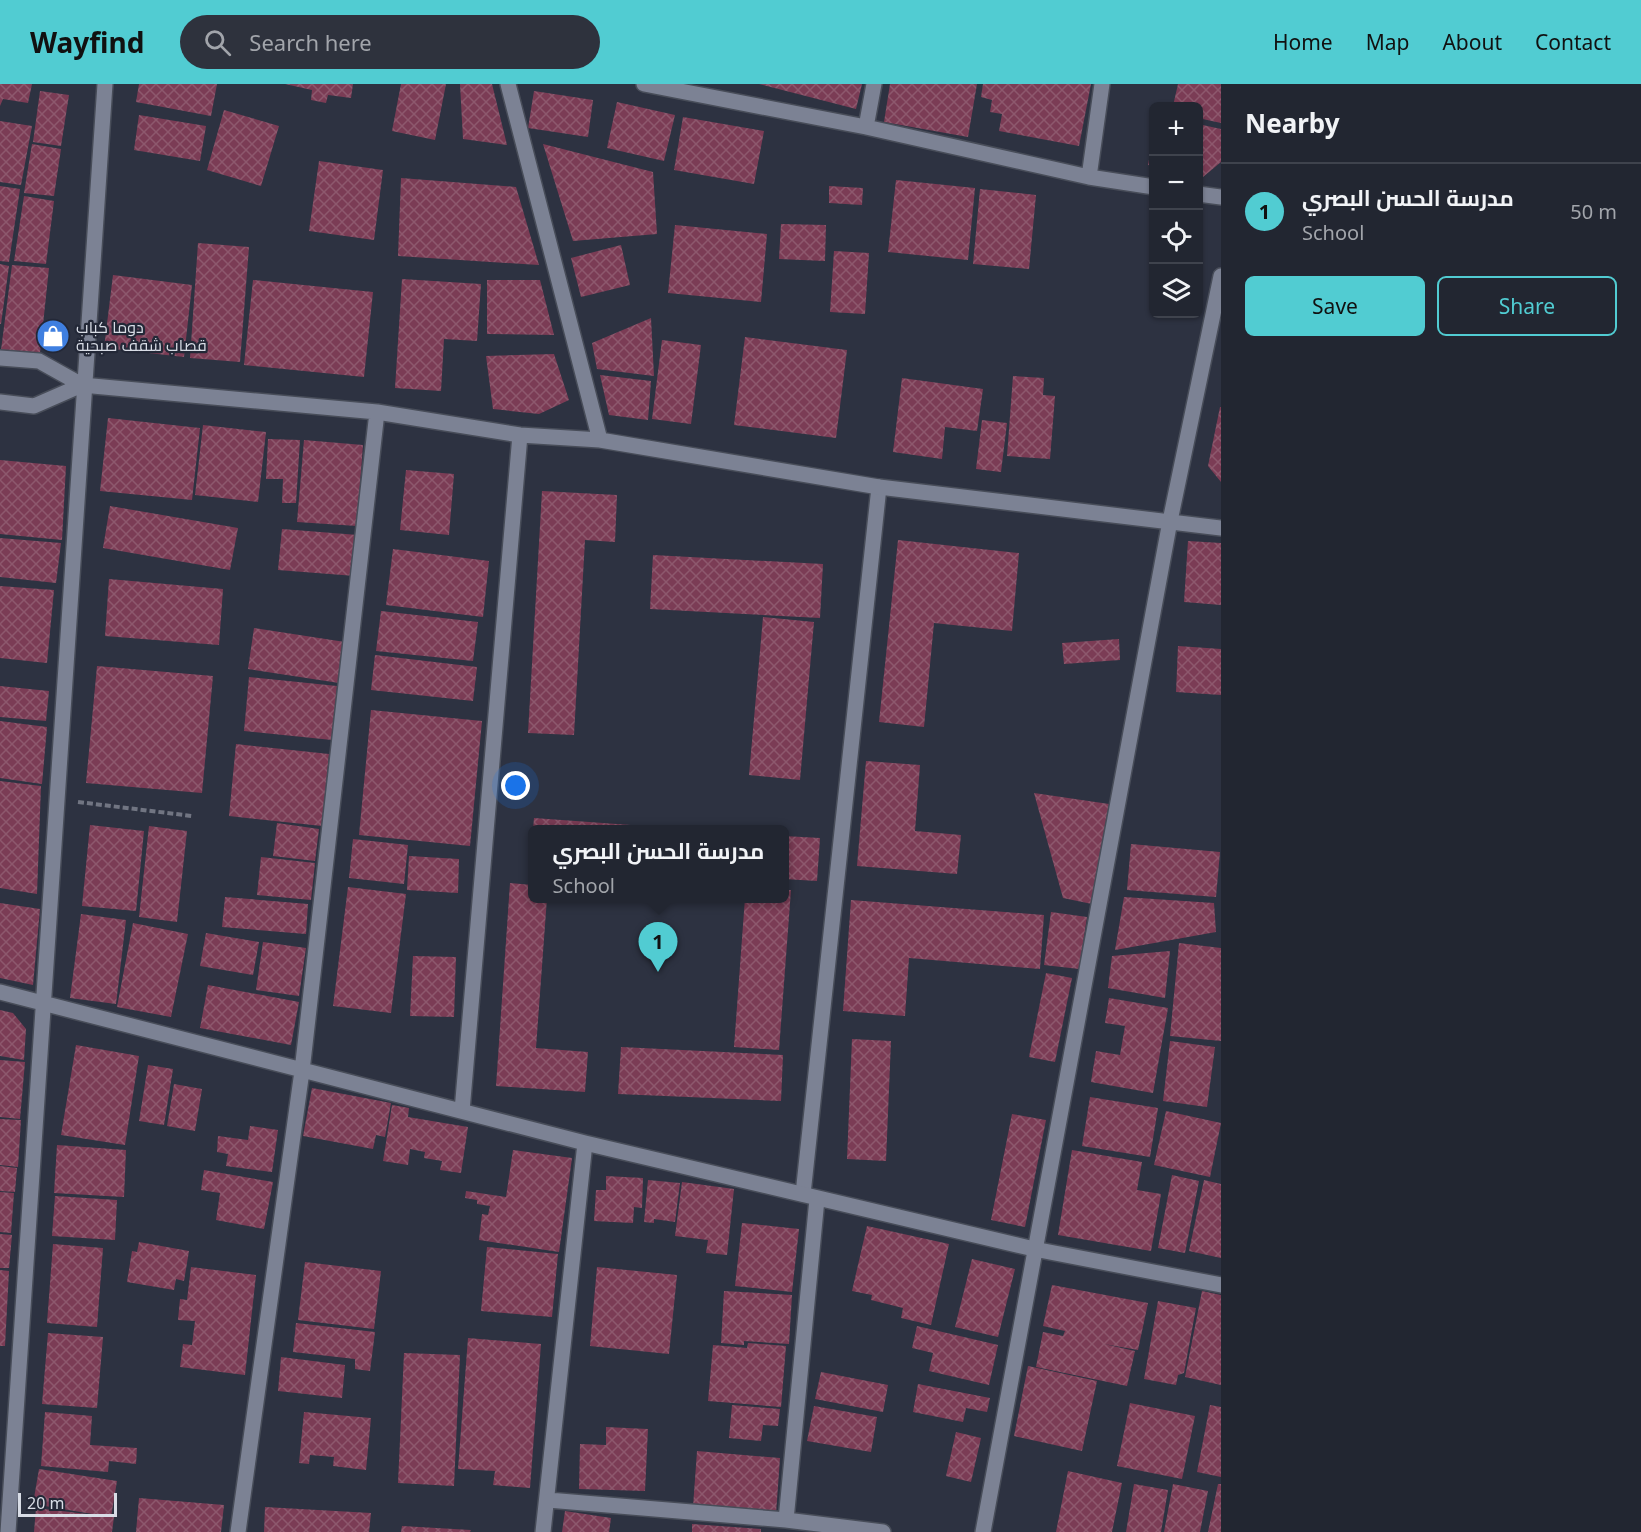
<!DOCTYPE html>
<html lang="en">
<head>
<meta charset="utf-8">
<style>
	:root { --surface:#222631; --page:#2e323d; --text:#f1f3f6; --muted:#a2a5ab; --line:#3f434d; --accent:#51ccd2 }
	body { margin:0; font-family:"Noto Sans",Cairo,sans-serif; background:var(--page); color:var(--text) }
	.controls { position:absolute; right:18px; top:18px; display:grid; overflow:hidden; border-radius:9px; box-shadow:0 2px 4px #0004 }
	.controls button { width:54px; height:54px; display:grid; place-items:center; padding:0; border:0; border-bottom:2px solid var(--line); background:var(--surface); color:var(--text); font:30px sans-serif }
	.scale { position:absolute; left:18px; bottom:15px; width:99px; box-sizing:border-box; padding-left:6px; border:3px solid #d9dde6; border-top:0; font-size:16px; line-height:21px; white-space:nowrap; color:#d9dde6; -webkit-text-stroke:4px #232837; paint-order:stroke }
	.you { position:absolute; left:516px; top:702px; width:21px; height:21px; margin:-15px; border:4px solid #fff; border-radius:50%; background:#1a73e8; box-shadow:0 0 0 9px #1a73e833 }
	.badge { display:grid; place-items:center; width:39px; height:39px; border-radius:50%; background:var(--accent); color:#111; font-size:20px; font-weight:700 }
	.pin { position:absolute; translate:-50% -50px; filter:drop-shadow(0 2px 3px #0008) }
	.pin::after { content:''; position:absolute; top:32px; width:21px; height:18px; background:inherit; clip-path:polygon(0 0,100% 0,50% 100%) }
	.popup { position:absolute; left:528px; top:741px; width:261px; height:78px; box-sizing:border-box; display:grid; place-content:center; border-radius:9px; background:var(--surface); filter:drop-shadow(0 2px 4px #0005); font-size:20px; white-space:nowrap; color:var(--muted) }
	.popup b { font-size:22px; color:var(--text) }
	.popup::after { content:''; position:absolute; left:50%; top:100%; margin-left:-12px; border:12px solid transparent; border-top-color:var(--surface) }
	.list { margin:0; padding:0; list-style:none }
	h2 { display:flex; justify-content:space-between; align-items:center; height:78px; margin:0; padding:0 24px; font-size:26px }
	h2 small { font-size:20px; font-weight:400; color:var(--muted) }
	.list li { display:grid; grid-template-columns:39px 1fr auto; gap:18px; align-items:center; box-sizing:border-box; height:96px; padding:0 24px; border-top:2px solid var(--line) }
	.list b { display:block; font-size:22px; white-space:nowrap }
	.list p { margin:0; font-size:20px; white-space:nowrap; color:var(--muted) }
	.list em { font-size:20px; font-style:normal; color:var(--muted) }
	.actions { display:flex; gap:12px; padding:18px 24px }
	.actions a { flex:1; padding:14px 0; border:2px solid var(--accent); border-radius:9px; text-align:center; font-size:21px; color:var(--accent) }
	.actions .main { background:var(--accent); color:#111 }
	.icon { flex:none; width:33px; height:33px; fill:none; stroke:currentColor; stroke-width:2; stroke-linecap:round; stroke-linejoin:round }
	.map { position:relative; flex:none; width:1221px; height:1448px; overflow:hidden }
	header { display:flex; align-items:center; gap:36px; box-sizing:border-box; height:84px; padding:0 30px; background:var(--accent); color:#111 }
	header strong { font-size:28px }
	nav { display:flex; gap:33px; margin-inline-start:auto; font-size:21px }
	.search { width:420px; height:54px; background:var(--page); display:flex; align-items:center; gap:15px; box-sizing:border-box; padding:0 21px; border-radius:33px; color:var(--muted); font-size:22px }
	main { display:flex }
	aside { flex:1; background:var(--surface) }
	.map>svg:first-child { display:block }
	.building { fill:url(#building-cross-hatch) }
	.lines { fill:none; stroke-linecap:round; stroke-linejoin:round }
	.lane-casing { stroke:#484d59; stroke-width:18 }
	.street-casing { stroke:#484d59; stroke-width:18 }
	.path { stroke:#717582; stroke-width:4; stroke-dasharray:6 3; stroke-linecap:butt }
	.lane { stroke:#7c8294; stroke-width:15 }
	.street { stroke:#7c8294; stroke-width:15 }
	.labels { text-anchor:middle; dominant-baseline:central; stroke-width:4.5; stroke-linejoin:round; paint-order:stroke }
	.poi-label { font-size:16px; fill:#d9dde6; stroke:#232837; text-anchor:start }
</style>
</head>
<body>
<header>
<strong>Wayfind</strong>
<div class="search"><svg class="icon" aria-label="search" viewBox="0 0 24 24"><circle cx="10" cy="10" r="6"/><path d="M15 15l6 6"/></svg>Search here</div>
<nav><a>Home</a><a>Map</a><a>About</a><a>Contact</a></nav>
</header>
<main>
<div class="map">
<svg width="1221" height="1448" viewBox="0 0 1221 1448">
	<defs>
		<pattern id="building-cross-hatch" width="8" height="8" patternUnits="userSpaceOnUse" patternTransform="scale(1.5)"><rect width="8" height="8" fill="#7b3c55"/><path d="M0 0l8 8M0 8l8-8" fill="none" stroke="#8d586d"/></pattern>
	</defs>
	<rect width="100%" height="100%" fill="#2d3241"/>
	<!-- building -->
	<path class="building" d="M0 0H32L28 19 3 15 0 22Z
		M139 0H217L211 32 136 18Z
		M285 0H353L351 14 328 11 326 19 311 16 312 6Z
		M401 0H446L435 56 392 47Z
		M460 0H492L507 61 463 55Z
		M759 0H862L856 25Z
		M890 0H977L968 53 884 38Z
		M983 0H1091L1079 62 999 47 1002 30 990 28 992 16 981 13Z
		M1178 0H1221V39L1198 34V22H1173Z
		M40 7 69 11 61 62 33 58Z
		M534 7 593 16 588 53 528 44Z
		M617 18 675 31 664 77 607 64Z
		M224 26 279 42 261 102 207 86Z
		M139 31 206 42 200 77 134 66Z
		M683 33 764 47 754 100 674 86Z
		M0 37 32 42 21 101 0 98Z
		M1198 40 1221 45V78L1203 93 1198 92Z
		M1152 59H1154V82L1148 81Z
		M32 60 61 65 54 112 24 109Z
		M543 60 653 88 657 150 573 157Z
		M319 77 383 86 374 156 309 147Z
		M401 94 516 103 539 181 398 172Z
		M896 96 975 104 968 176 888 168Z
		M0 102 20 105 9 178 0 177Z
		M829 102 863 104 862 121 829 119Z
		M980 105 1036 111 1029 185 973 180Z
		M24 112 54 117 46 180 14 177Z
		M781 140 826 141 825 177 779 175Z
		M675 141 767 150 761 218 668 209Z
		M198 159 249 163 240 278 190 274Z
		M621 161 630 201 581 213 571 174Z
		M834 167 869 169 865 230 830 228Z
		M0 180 9 182 1 240H0Z
		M12 181 49 184 40 269 1 266Z
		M113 191 192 201 184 273 104 264Z
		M402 195 481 200 477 257 444 255 441 307 395 304Z
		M253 196 373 208 364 293 244 281Z
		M487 196H540L554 251 487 250Z
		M651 234 654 292 597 285 592 259Z
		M745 253 847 266 836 354 734 341Z
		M662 256 701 261 691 340 652 335Z
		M554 270 569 316 539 330 493 325 486 272Z
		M600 291 651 297 648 336 609 331Z
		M1013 292 1044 294 1043 311 1055 312 1050 375 1007 372Z
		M902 294 983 305 977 347 945 343 942 375 893 368Z
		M1220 323H1221V398L1208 382Z
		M108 334 200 344 192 416 100 407Z
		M982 336 1007 339 1001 388 976 385Z
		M203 341 266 348 258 418 195 411Z
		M268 355 300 356 296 419H282L283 395H266Z
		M304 356 363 361 357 442 297 438Z
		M0 376 66 382 62 456 0 450Z
		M406 386 454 390 449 451 400 446Z
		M542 407 617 411 615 458 585 456 574 651 528 649Z
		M110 422 238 444 230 486 103 464Z
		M282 445 358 451 355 492 278 486Z
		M0 454 61 459 56 499 0 493Z
		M898 456 1019 469 1012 547 934 539 924 643 879 638Z
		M1188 457 1221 459V521L1184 518Z
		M393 465 489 477 483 533 386 521Z
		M653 471 823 480 820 534 650 525Z
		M109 495 223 505 219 561 105 552Z
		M0 502 54 506 47 579 0 574Z
		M381 527 478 538 473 577 376 567Z
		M763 533 814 538 800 696 749 691Z
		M254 544 345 558 339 599 248 585Z
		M1119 555 1120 576 1064 580 1062 559Z
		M1178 562 1221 565V611L1176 608Z
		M375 571 477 583 473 617 371 606Z
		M97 582 213 592 202 709 86 699Z
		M249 593 337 602 332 656 244 647Z
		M0 602 49 607 46 637 0 633Z
		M371 626 482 637 470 762 359 751Z
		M0 637 47 643 42 700 0 694Z
		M236 660 329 670 322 742 229 732Z
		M866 677 920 681 915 747 961 751 957 790 857 782Z
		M0 697 41 702 37 810 0 804Z
		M1034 709 1109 720 1092 820 1063 814Z
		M534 734 672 744V746H533Z
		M277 739 319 745 315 777 273 772Z
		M90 741 144 747 136 827 82 822Z
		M149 742 187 747 177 838 139 833Z
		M784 752 820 754 817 797 784 795Z
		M353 755 408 761 404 800 349 794Z
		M1131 760 1220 768 1216 813 1127 806Z
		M409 772 459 775 458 809 407 806Z
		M261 773 315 779 311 816 257 811Z
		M510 799 532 801V814H547L536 964 588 968 585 1008 496 1002Z
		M348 803 406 810 391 929 333 922Z
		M784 806H791L779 966 734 963 745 814H784Z
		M225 813 308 820 306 850 222 843Z
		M1124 813 1214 819 1216 848 1115 866Z
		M851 816 1044 831 1040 885 909 874 905 932 843 927Z
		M0 819 40 825 33 901 0 894Z
		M1051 828 1087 833 1079 885 1044 881Z
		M81 830 126 836 116 920 70 914Z
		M133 839 188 850 171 933 117 923Z
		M206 849 259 858 253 891 200 882Z
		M263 858 306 864 299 912 256 906Z
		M1179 859 1221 864V957L1170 952Z
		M1170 867 1165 914 1108 904 1112 872Z
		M413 872 456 873 454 933 410 932Z
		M1046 889 1072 894 1055 978 1029 973Z
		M208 901 299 918 291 961 200 944Z
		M1109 914 1168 924 1153 1009 1091 998 1096 967 1120 971 1125 942 1105 939Z
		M0 926 13 929 26 945 24 976 0 972Z
		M852 955 891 957 886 1077 847 1075Z
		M1170 957 1215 963 1207 1023 1163 1017Z
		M76 961 139 972 125 1061 61 1051Z
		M621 963 783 971 781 1017 618 1010Z
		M0 976 25 978 20 1035 0 1033Z
		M148 981 173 985 164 1041 139 1037Z
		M174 1000 202 1005 195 1047 167 1042Z
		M312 1004 391 1019 385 1053 376 1051 373 1065 303 1052Z
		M1090 1013 1158 1024 1150 1073 1082 1062Z
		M392 1021 409 1024 408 1033 468 1043 461 1089 440 1086 442 1077 424 1074 425 1068 410 1065 408 1081 383 1077Z
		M1166 1027 1221 1039 1210 1093 1154 1081Z
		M1012 1030 1046 1036 1025 1143 991 1136Z
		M0 1035 21 1036 18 1083 0 1081Z
		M250 1042 278 1046 272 1088 226 1082 228 1070 217 1068 218 1052 248 1056Z
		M57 1061 126 1066 124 1113 54 1109Z
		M513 1066 572 1074 559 1168 479 1156 482 1130 488 1131 490 1122 477 1120V1116L465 1114 466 1107 506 1113Z
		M1072 1066 1142 1078 1137 1106 1161 1110 1151 1167 1058 1151Z
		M0 1082 17 1084 15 1108 0 1107Z
		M204 1086 273 1098 264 1145 216 1136 220 1109 201 1106Z
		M1172 1091 1199 1097 1185 1169 1158 1164Z
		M606 1092 643 1094 642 1124 634 1123 633 1139 594 1137 596 1106H606Z
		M648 1096 680 1099 675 1138 654 1135V1139L644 1138Z
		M1204 1096 1221 1100V1174L1189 1167Z
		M682 1098 734 1105 727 1171 706 1169 708 1156 675 1152Z
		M0 1108 14 1109 11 1149 0 1148Z
		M55 1112 117 1116 115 1156 52 1152Z
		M742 1139 799 1145 792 1208 735 1202Z
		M867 1142 949 1160 931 1241 901 1234 903 1224 871 1216 872 1211 852 1207Z
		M0 1150 12 1151 9 1184H0Z
		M139 1158 189 1167 184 1197 176 1195 174 1206 127 1198 132 1167 137 1168Z
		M53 1160 103 1164 97 1243 47 1239Z
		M487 1163 558 1170 552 1233 481 1227Z
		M972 1175 1015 1185 998 1253 955 1243Z
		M305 1178 381 1187 374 1245 298 1236Z
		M191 1183 256 1191 245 1291 180 1283 183 1260 192 1261 195 1237 178 1236 180 1215 187 1216Z
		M597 1183 677 1191 669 1270 590 1262Z
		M0 1186 9 1187 5 1262H0Z
		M1052 1201 1148 1219 1138 1266 1104 1260 1135 1267 1127 1302 1036 1283 1043 1248 1063 1252 1065 1247 1043 1242Z
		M724 1207 792 1211 789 1260 744 1257V1261L721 1259Z
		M1202 1207 1221 1211V1301L1185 1293Z
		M1158 1217 1196 1224 1184 1289 1178 1291 1176 1301 1144 1295Z
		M296 1239 375 1248 370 1287 355 1285V1275L293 1268Z
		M917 1242 998 1261 989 1301 929 1287 933 1269 912 1264Z
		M48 1249 103 1253 97 1324 42 1320Z
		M468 1254 541 1260 530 1404 493 1401 495 1387 458 1385Z
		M748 1259 786 1262 781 1323 708 1317 713 1261 747 1264Z
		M404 1269 460 1271 454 1402 398 1399Z
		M281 1273 345 1281 342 1314 278 1307Z
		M1028 1282 1097 1297 1082 1367 1014 1352Z
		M821 1288 888 1301 883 1328 815 1315Z
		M918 1300 990 1314 987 1328 966 1324 963 1338 913 1328Z
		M1130 1319 1195 1332 1182 1395 1117 1382Z
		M732 1321 780 1325 778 1342 763 1341 761 1357 729 1354Z
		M1210 1321 1221 1323V1393L1197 1388Z
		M814 1322 877 1333 871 1368 807 1357Z
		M45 1328 92 1332 90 1361 137 1364 136 1380 109 1377 108 1388 41 1382Z
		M304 1328 371 1334 366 1386 333 1382 334 1373 310 1371 309 1380 299 1379Z
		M606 1343 648 1345 645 1407 579 1405 580 1360 606 1361Z
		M956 1348 981 1354 971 1398 946 1392Z
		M697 1367 780 1374 776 1430 693 1423Z
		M39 1385 117 1397 111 1433H114L112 1448H34L36 1424 104 1432 33 1420Z
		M1068 1387 1122 1399 1112 1448H1056Z
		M1134 1400 1168 1406 1161 1448H1126Z
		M1173 1400 1208 1407 1200 1448H1164Z
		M1218 1400H1221V1448H1208Z
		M139 1414 224 1421 221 1448H136Z
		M265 1423 371 1429 369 1448H264Z
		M565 1427 611 1434 609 1448H562Z
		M692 1440 761 1445V1448H692Z
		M402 1442 471 1446 470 1448H401Z"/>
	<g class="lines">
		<!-- lane casing -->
		<g class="lane-casing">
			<path id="lane" d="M803 1110 879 403"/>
		</g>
		<!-- street casing -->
		<g class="street-casing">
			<path id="street" d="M508 0 600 356
				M644 0 866 43 1089 93 1154 103
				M866 43 874 0
				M1089 93 1102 0
				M1198 110 1221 113
				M0 274 39 277 82 301 377 328 520 351 600 356 879 403 1221 444
				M0 318 34 322 82 301
				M0 908 585 1059 1034 1165 1221 1201
				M462 1027 520 351
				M548 1416 786 1436 883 1448
				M786 1436 817 1115
				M8 1448C41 965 69 482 105 0
				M238 1448 302 987 377 328
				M543 1448 585 1059
				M983 1448 1170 437 1221 192"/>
		</g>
		<!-- path -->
		<path class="path" d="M78 718 192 732"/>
		<!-- lane -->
		<use href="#lane" class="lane"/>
		<!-- street -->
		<use href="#street" class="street"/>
	</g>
	<!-- icons -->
	<defs>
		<g id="shop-disc" transform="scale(1.725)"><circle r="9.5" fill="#3f7fe0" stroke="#232837"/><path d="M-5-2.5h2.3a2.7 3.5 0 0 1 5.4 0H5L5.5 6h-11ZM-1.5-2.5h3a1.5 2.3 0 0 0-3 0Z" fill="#fff"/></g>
	</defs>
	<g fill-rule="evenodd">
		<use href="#shop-disc" x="53" y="252"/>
	</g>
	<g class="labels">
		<!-- poi labels -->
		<g class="poi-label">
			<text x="76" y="243">دوما كباب<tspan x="76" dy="18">قصاب شقف صبحية</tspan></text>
		</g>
	</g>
</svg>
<div class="controls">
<button>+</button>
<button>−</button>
<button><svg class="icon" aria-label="locate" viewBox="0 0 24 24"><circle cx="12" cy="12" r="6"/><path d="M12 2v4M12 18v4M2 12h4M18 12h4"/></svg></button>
<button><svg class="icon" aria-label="layers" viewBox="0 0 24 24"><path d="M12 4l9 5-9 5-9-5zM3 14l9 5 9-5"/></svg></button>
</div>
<div class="scale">20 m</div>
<div class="you"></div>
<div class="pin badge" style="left:658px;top:888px">1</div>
<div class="popup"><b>مدرسة الحسن البصري</b>School</div>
</div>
<aside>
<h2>Nearby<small></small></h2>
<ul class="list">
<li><span class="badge">1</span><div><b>مدرسة الحسن البصري</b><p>School</p></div><em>50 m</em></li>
</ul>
<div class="actions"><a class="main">Save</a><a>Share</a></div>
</aside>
</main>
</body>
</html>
